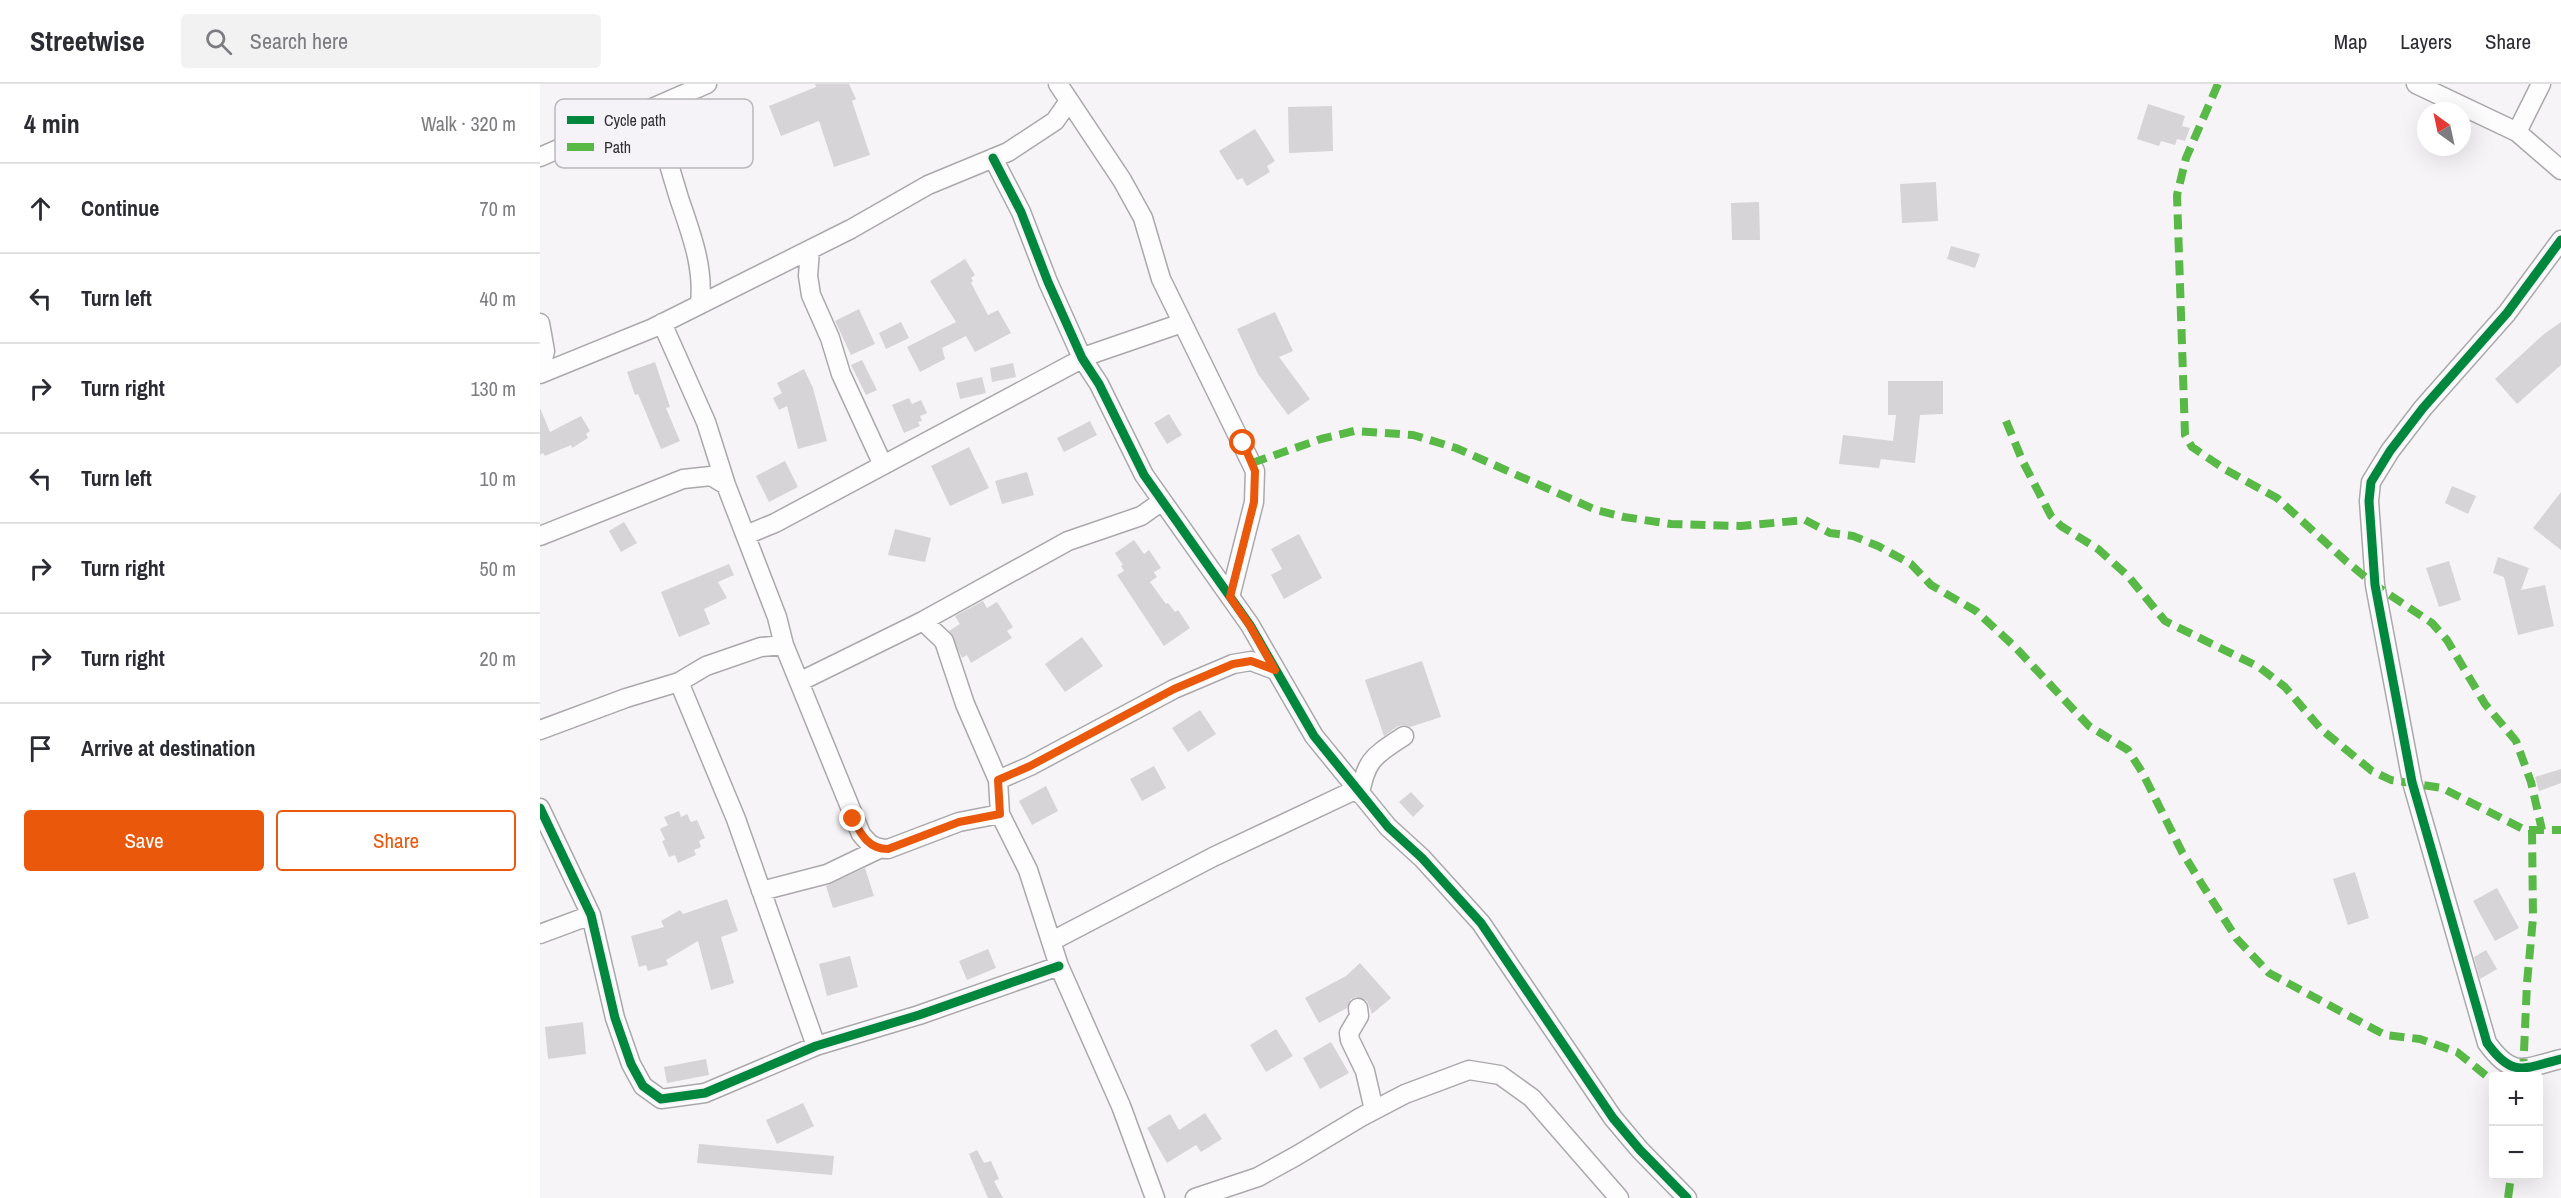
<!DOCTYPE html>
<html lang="en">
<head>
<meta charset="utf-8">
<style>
	:root { --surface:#fff; --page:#f2f2f3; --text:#2b2b33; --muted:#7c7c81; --line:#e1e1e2; --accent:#ea580c }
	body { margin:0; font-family:"Archivo Narrow",sans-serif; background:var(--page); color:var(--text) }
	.controls { position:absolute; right:18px; bottom:18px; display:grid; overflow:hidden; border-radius:6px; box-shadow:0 6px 24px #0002 }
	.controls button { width:54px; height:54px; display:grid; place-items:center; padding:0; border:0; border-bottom:2px solid var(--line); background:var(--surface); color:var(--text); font:30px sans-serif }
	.compass { position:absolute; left:1877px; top:18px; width:54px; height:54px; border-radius:50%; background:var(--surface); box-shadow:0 6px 24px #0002; rotate:327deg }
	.stop { position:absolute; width:18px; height:18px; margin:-14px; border:4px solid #ea580c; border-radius:50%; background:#fff }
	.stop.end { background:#ea580c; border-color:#fff; box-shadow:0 2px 6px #0008 }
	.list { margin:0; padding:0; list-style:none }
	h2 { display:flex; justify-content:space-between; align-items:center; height:78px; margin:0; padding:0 24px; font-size:26px }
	h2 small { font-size:20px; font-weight:400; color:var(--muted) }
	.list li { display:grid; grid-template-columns:39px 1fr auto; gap:18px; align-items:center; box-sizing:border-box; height:90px; padding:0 24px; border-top:2px solid var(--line) }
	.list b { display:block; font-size:22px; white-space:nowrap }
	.list em { font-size:20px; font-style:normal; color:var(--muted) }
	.actions { display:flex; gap:12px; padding:18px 24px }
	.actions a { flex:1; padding:14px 0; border:2px solid var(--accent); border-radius:6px; text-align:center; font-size:21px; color:var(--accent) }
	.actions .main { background:var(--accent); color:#fff }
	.icon { flex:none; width:33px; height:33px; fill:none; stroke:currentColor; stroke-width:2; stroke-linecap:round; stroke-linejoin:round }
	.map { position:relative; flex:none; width:2021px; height:1114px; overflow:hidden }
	header { display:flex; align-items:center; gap:36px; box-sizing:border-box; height:84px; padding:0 30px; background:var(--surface); border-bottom:2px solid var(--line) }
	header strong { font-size:28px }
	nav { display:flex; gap:33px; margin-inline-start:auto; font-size:21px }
	.search { width:420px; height:54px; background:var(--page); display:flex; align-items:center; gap:15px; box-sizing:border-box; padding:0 21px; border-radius:6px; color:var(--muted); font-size:22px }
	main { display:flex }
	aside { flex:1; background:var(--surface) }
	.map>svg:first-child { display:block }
	.building { fill:#d6d4d6 }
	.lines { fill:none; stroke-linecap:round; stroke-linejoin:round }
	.street-casing { stroke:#aaa8ab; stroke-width:21 }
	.street { stroke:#fefdfe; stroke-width:18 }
	.quiet { stroke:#58b947; stroke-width:8; stroke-dasharray:15 8; stroke-linecap:butt }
	.cycleway-casing { stroke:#f6f3f8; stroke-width:13 }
	.cycleway { stroke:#00873e; stroke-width:9 }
	.route { stroke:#ea580c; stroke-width:8 }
	.key { fill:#f6f3f8; stroke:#bbb8bc; stroke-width:1.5 }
	.key-label { font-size:16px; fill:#302f31 }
</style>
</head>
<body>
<header>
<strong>Streetwise</strong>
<div class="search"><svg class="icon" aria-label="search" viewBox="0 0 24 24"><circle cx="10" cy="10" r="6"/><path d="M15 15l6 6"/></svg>Search here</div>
<nav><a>Map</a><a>Layers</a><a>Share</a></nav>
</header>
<main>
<aside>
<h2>4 min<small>Walk · 320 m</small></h2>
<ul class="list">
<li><svg class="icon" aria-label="ahead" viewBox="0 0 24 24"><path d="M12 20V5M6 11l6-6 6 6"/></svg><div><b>Continue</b></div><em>70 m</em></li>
<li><svg class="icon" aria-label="left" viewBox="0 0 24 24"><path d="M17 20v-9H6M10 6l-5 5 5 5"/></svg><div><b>Turn left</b></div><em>40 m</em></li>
<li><svg class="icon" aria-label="right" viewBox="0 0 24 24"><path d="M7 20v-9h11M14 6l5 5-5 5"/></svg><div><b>Turn right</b></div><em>130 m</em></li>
<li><svg class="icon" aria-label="left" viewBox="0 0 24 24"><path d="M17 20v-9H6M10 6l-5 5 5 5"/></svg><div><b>Turn left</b></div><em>10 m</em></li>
<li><svg class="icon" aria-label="right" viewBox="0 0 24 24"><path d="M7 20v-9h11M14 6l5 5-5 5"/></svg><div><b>Turn right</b></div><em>50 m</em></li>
<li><svg class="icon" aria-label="right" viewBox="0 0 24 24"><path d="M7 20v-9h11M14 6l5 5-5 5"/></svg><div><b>Turn right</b></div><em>20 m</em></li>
<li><svg class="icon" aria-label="arrive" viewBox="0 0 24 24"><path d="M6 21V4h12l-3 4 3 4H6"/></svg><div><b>Arrive at destination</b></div></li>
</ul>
<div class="actions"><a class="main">Save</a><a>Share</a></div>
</aside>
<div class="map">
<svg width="2021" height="1114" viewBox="0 0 2021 1114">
	<rect width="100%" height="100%" fill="#f6f4f7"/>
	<!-- building -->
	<path class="building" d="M275 0H309L316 15 312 17 330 71 294 83 279 37 241 52 229 22 276 3Z
		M1608 20 1645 32 1642 42 1650 44 1645 57 1637 55 1635 61 1621 57 1619 62 1597 55Z
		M792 22 793 67 749 69 748 23Z
		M715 45 735 77 727 82 730 88 707 102 702 94 697 96 679 67Z
		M1396 98 1398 137 1362 139 1360 100Z
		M1219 118 1220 156H1192L1191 119Z
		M1411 162 1440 170 1435 184 1407 175Z
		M425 175 435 191 431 194 433 197 431 199 448 231 458 226 471 249 435 268 426 252 402 264 405 275 380 288 367 263 416 238 390 197Z
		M319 225 335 260 311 271 295 237Z
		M735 228 753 267 739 273 770 315 748 331 718 290 697 245Z
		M361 238 369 254 346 265 339 249Z
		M2021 238V281L1977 320 1955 295 2004 250Z
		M322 276 337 306 326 311 311 281Z
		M115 278 130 323 126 324 140 357 121 365 98 310 95 311 87 288Z
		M473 279 476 293 452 298 450 284Z
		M264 285 273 304 287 357 258 365 247 322 239 326 233 314 242 309 237 299Z
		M442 293 446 309 420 315 416 299Z
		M1348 297H1403V330L1380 331 1375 379 1341 375 1339 384 1299 380 1303 351 1353 357 1356 331H1348Z
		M369 314 372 320 381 316 387 329 380 332 382 337 378 338 380 342 364 349 352 321Z
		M0 324 10 348 41 332 50 347 46 350 48 354 32 364 31 361 5 372 3 369 0 371Z
		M629 330 642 351 627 360 614 339Z
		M550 337 557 351 524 368 517 354Z
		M429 363 449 404 410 422 391 382Z
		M245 377 258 403 229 418 216 392Z
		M487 388 494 411 462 420 455 397Z
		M1912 402 1936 412 1928 430 1905 419Z
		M2021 408V466L1993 444Z
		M84 438 97 459 81 468 69 447Z
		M355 445 391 454 385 478 348 471Z
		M759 450 782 494 744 515 731 491 742 485 731 465Z
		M594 456 604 470 609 466 621 484 614 488 617 493 610 498 626 520 628 519 635 528 638 526 650 544 624 562 577 491 584 487 581 482 583 481 575 469Z
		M1958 473 1989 484 1981 506 2005 501 2014 542 1978 551 1964 493 1953 489Z
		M1909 477 1921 516 1899 523 1886 484Z
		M189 480 194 491 178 498 187 514 164 525 170 540 139 553 121 508Z
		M443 517 447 524 457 518 473 543 467 547 472 554 431 579 427 571 422 574 409 547 420 540 415 532Z
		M542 553 563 582 525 608 505 580Z
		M882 577 901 633 870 643 864 641 858 642 844 652 825 596Z
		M660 626 676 650 648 668 632 644Z
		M614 682 626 704 602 717 590 695Z
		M2021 685V699L1999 707 1995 693Z
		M506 702 518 727 492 741 479 717Z
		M871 708 884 722 873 733 859 718Z
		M139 727 141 733 147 730 151 738 157 736 165 754 159 757 161 763 154 766 156 771 138 779 135 771 129 773 122 757 125 756 120 745 128 741 124 733Z
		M325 784 334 812 293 824 286 802Z
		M1815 788 1829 834 1808 841 1793 795Z
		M1957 804 1979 844 1955 857 1933 817Z
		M187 815 198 847 181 853 194 899 171 906 158 857 126 876 128 881 108 887 106 881 99 883 91 852 124 843 121 837 140 826 143 830Z
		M448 865 456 884 427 896 419 877Z
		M1946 866 1957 885 1940 895 1934 873Z
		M310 872 318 903 287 912 279 880Z
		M820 879 851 914 832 930 827 917 816 913 811 915 807 924 779 939 765 914 806 892Z
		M43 938 46 970 8 975 5 943Z
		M736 945 753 972 726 988 710 961Z
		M791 958 809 989 780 1005 763 974Z
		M166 975 169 991 127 999 124 983Z
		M263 1019 274 1042 237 1060 226 1036Z
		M665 1029 682 1055 661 1068 656 1061 627 1079 607 1044 630 1030 639 1046Z
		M159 1060 294 1072 292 1091 157 1079Z
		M437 1066 444 1079 451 1077 459 1095 454 1097 463 1114H448L429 1070Z"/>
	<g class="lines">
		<!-- street casing -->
		<g class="street-casing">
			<path id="street" d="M518 0 582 96 603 134 621 195 715 387 714 418 690 513
				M1876 0 1977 48 2021 86
				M113 24C121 55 130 84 139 114 151 150 164 182 160 219
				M1977 48 2001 0
				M0 73 167 0
				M453 74 481 128 508 198 542 274 559 300 604 391 710 541 774 652 848 743 882 774 941 839 1073 1034 1100 1066 1147 1114
				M2021 156 1967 229 1883 324 1850 367 1831 398 1829 417 1835 501 1872 698 1947 959C1973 995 1984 984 2021 975
				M270 166 268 192 271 211 290 254 301 290 343 381
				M0 239 5 267 0 287
				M122 239 166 338 186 401 237 533 244 561 321 750C329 760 334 765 348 765L419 738 460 730
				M0 290 113 244 311 145 388 101 468 68 515 37 529 17
				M206 451 235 439 549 271 642 239
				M0 452 143 395 171 392 186 401
				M383 537 404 557 425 620 458 696 460 730 488 786 519 882 581 1022 615 1114
				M261 597 383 537 528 457 601 432 621 418
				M139 598 196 735 276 962
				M0 646 86 614 139 598 166 582 221 563 244 561
				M458 696 490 682 634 605 693 580 711 577 735 586
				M820 710C826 674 836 671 864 652
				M0 724 51 831 75 934 91 980 103 1002 121 1015 165 1009 276 962 379 931 519 882
				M221 807 287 790 339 765
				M0 850 51 831
				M512 857 673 773 817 705
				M818 924 819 932 809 949 810 956 825 987 834 1026
				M655 1114 718 1093 756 1072 821 1033 865 1010 929 986 960 991 992 1014 1079 1114"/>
		</g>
		<!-- street -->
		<use href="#street" class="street"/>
		<!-- quiet -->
		<path class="quiet" d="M1678 0 1646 74 1637 111 1645 351 1652 363 1686 386 1737 414 1807 478 1835 501 1892 539 1907 556 1945 620 1976 657 1991 698 2002 746
			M1466 337 1483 378 1511 432 1521 442 1558 465 1588 492 1625 537 1719 583 1745 603 1781 645 1832 687 1851 696 1902 704 1985 746H2021
			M712 379 781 355 814 347 873 351 916 364 1056 426 1084 433 1131 440 1201 442 1265 436 1290 449 1313 452 1338 462 1371 480 1391 501 1436 527 1474 562 1549 642 1588 666 1602 688 1642 768 1663 802 1697 855 1729 889 1845 951 1880 955 1917 968 1954 998
			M1983 990 1987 899 1993 834 1992 746
			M1968 1114 1971 1092"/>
		<!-- cycleway casing -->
		<g class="cycleway-casing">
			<path id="cycleway" d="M453 74 481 128 508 198 542 274 559 300 604 391 710 541 774 652 848 743 882 774 941 839 1073 1034 1100 1066 1147 1114
				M2021 156 1967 229 1883 324 1850 367 1831 398 1829 417 1835 501 1872 698 1947 959C1973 995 1984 984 2021 975
				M0 724 51 831 75 934 91 980 103 1002 121 1015 165 1009 276 962 379 931 519 882"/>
		</g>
		<!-- cycleway -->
		<use href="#cycleway" class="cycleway"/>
	</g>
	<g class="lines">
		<!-- route -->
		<path class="route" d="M313 735C321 750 328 765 348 765L419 738 460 730 458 696 490 682 634 605 693 580 711 577 735 586 710 542 690 513 714 418 715 387 703 359"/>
	</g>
	<!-- legend -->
	<rect x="15" y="15" width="198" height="69" rx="9" class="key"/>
	<rect x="27" y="32" width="27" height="8" fill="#00873e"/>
	<rect x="27" y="59" width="27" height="8" fill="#58b947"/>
	<g class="key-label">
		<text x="64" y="42">Cycle path</text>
		<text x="64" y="69">Path</text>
	</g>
</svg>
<div class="controls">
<button>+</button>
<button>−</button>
</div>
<svg class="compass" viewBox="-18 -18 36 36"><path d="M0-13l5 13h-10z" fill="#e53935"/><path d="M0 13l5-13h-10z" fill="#7c7c81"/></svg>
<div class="stop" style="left:703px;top:359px"></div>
<div class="stop end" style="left:313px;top:735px"></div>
</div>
</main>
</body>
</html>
